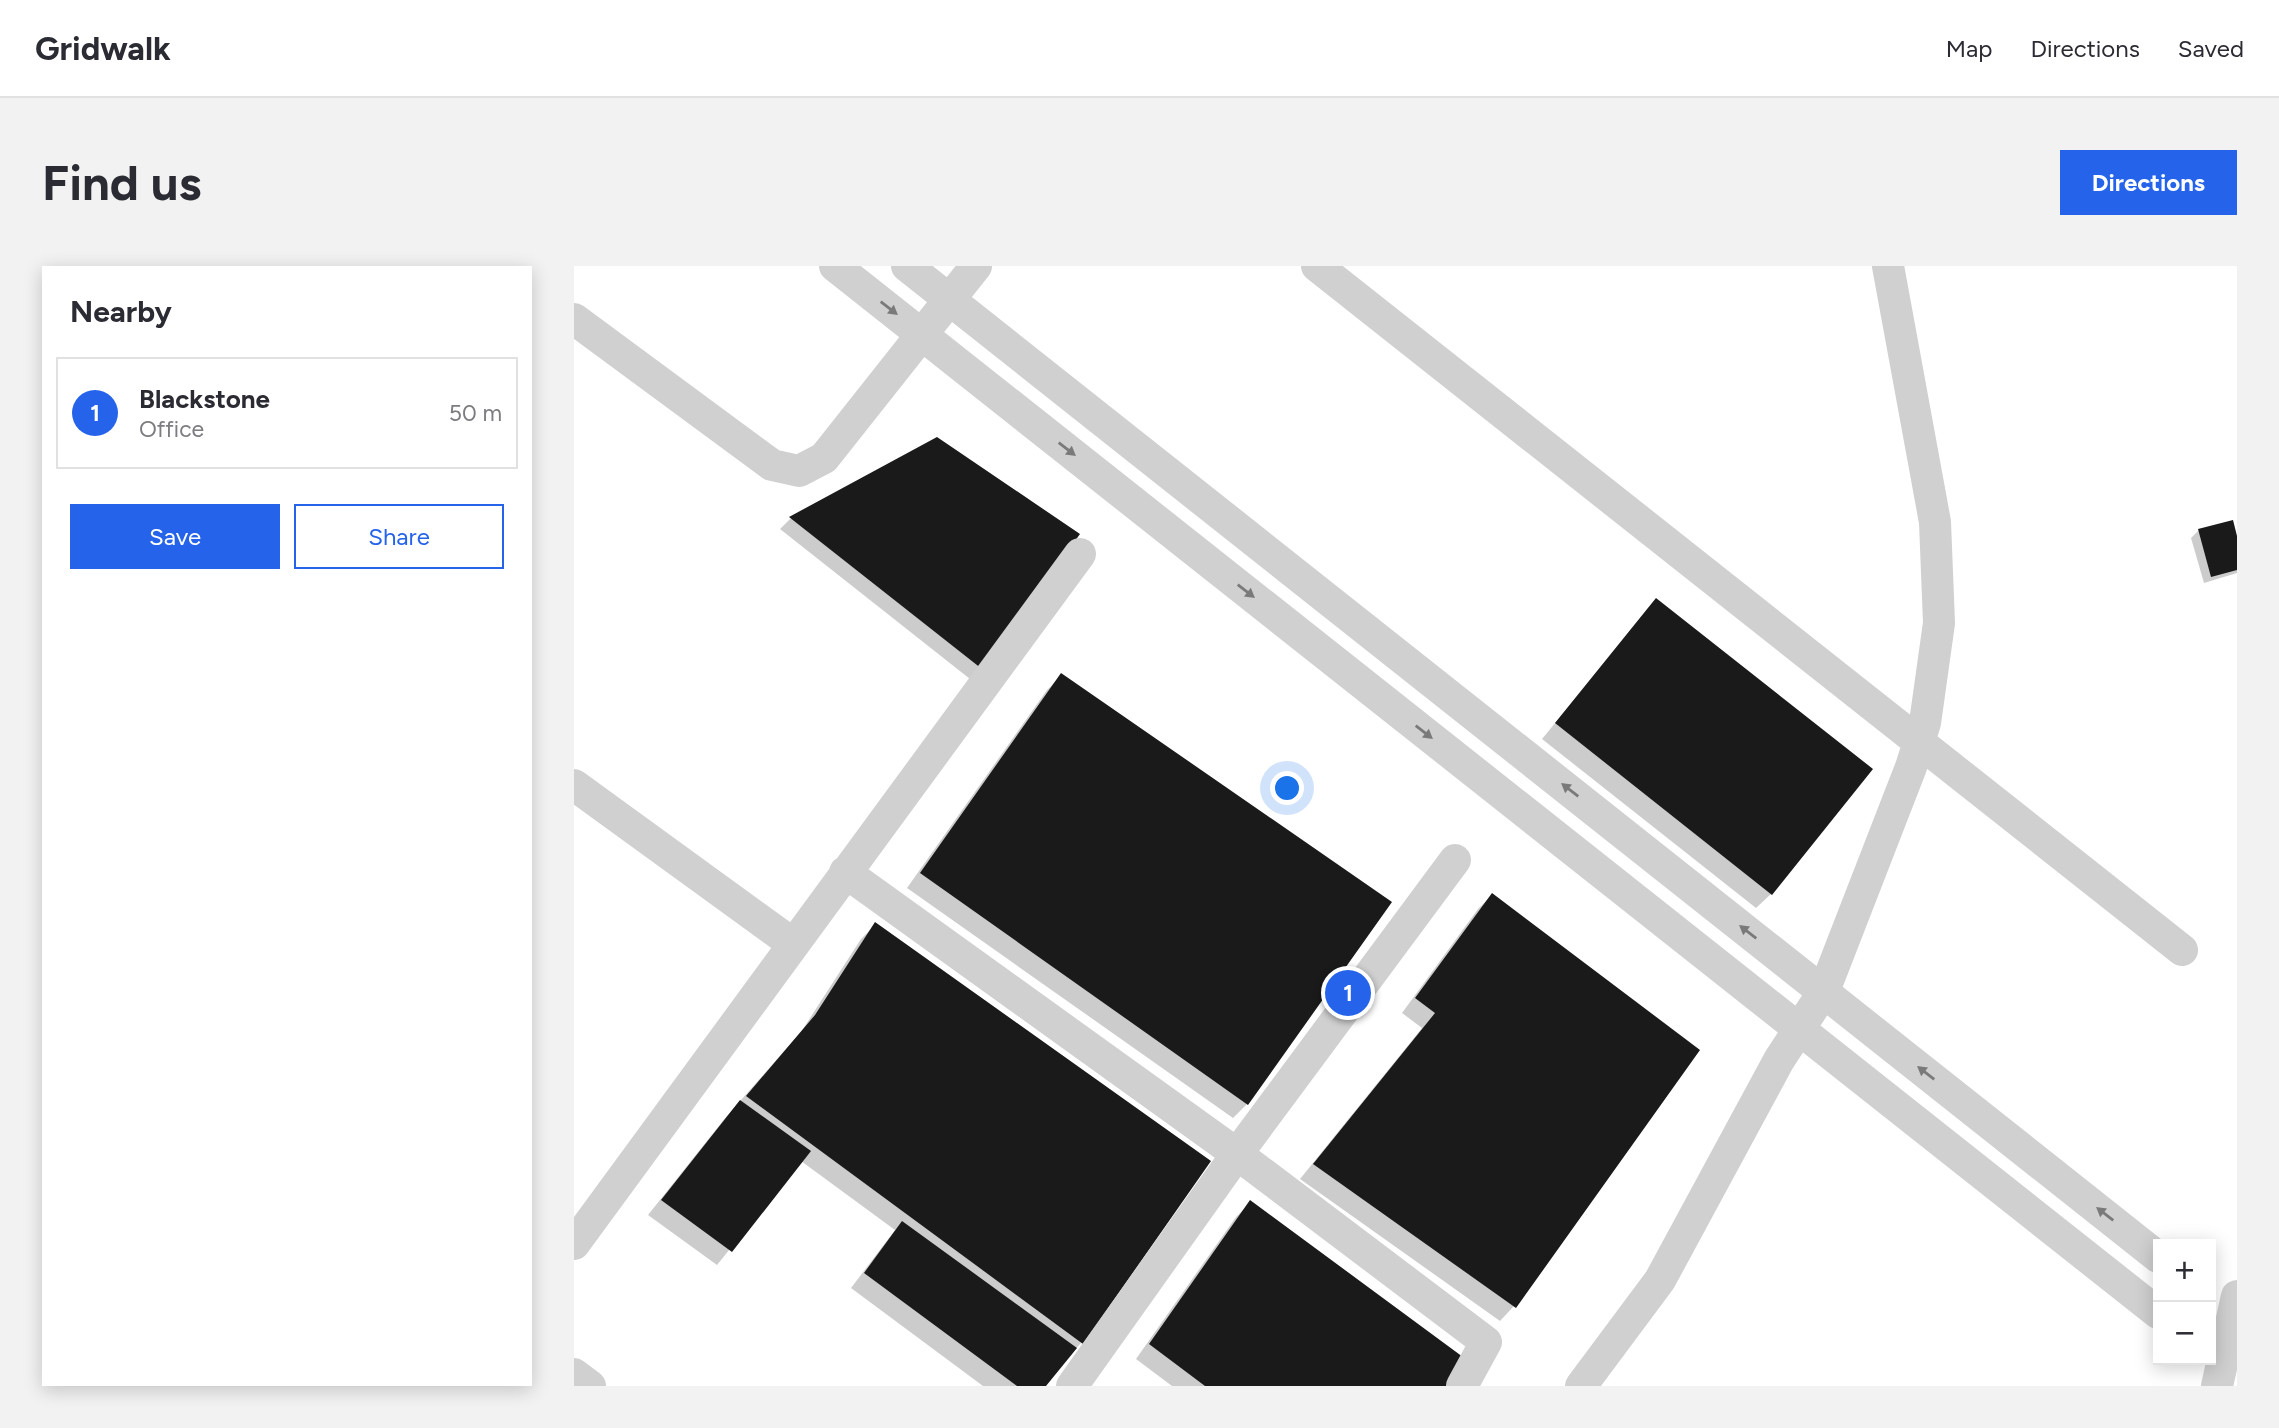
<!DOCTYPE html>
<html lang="en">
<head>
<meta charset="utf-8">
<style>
	:root { --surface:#fff; --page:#f2f2f3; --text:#2b2b33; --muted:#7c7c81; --line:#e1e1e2; --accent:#2563eb }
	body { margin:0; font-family:Figtree,sans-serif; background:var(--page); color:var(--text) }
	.controls { position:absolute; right:21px; bottom:21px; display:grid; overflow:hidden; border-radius:0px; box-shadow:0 4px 18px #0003 }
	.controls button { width:63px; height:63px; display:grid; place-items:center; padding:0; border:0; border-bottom:2px solid var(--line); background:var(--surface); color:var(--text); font:35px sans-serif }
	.you { position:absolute; left:714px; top:523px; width:24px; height:24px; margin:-18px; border:5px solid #fff; border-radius:50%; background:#1a73e8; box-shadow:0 0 0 10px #1a73e833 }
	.badge { display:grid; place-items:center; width:46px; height:46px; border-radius:50%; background:var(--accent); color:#fff; font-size:23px; font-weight:700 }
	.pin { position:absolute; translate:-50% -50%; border:4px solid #fff; box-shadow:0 2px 7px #0006 }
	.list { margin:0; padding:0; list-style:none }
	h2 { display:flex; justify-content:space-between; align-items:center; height:91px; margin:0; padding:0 28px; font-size:30px }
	h2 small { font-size:23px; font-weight:400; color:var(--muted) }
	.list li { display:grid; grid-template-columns:46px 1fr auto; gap:21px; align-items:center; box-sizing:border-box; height:112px; margin:0 14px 14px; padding:0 14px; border:2px solid var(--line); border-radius:0px }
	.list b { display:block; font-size:26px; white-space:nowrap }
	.list p { margin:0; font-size:23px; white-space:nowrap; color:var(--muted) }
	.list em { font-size:23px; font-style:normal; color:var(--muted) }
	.actions { display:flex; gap:14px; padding:21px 28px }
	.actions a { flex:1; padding:16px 0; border:2px solid var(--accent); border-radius:0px; text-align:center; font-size:24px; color:var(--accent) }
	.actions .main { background:var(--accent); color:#fff }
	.map { position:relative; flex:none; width:1663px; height:1120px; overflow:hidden; border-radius:0px }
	header { display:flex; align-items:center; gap:42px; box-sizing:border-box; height:98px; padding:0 35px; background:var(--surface); border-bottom:2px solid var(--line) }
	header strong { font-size:33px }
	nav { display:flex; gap:38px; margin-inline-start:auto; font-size:24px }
	.intro { display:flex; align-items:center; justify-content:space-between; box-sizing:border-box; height:168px; padding:0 42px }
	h1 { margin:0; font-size:49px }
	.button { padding:18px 32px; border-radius:0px; background:var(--accent); color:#fff; font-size:24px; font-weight:700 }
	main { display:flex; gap:42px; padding:0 42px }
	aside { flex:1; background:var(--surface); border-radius:0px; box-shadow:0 4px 18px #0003 }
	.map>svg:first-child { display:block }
	.shadow { fill:#0003 }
	.building { fill:#1a1a1a }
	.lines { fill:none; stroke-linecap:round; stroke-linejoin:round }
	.minor { stroke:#d0d0d0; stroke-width:32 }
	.oneway { fill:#7a7a7a }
</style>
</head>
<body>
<header>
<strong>Gridwalk</strong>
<nav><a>Map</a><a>Directions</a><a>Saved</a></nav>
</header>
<div class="intro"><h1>Find us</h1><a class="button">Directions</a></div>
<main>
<aside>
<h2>Nearby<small></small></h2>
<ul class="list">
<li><span class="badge">1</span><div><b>Blackstone</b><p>Office</p></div><em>50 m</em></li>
</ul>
<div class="actions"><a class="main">Save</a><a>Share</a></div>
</aside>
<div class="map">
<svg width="1663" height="1120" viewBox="0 0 1663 1120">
	<rect width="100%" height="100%" fill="#fff"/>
	<!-- shadow -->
	<path class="shadow" d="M363 173 504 268 396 413 206 263 216 253Z
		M1657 256 1663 277V307L1630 317 1617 272 1624 265Z
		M1082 334 1197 628 1182 642 968 473Z
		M488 409 673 838 659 852 333 622 473 424Z
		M918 629 940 1040 926 1055 726 913 848 762 828 747 904 643Z
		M302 658 507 1077 470 1120H409L277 1022 321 964 227 895 143 999 74 949 152 851 227 766 287 673Z
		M676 937 874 1120H598L562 1093 662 951Z"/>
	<!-- building -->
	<path class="building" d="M363 171 506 268 408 403 215 251Z
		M1659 254 1663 270V304L1637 311 1624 263Z
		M1082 332 1299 503 1198 629 981 457Z
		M487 407 818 636 674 839 346 607Z
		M918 627 1126 784 942 1042 739 898 861 747 841 732Z
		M301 656 637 895 509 1078 172 830 241 749Z
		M166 834 237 885 158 986 87 934Z
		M676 934 893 1094 876 1120H631L575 1078Z
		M328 955 503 1082 472 1120H443L290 1007Z"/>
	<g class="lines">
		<!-- minor -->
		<path class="minor" d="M261 0 1584 1047
			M333 0 1584 991
			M743 0 1608 684
			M0 53 198 199 225 205 250 192 402 0
			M0 519 219 678
			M271 606 663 888 912 1076 888 1120
			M0 978 506 288
			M0 1108 16 1120
			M498 1120 663 888 881 594
			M1007 1120 1086 1014 1205 794 1250 725 1337 501 1351 457 1365 357 1361 256 1314 0
			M1643 1120 1663 1030"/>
	</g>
	<!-- one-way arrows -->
	<defs><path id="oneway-solid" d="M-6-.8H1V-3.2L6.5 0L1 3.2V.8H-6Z" transform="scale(1.75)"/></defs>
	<g class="oneway">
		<use href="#oneway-solid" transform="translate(315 42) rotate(38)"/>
		<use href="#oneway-solid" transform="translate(493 183) rotate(38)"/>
		<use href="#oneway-solid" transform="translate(672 325) rotate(38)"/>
		<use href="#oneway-solid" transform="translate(850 466) rotate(38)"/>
		<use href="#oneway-solid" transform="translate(996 524) rotate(-142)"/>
		<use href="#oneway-solid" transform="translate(1174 666) rotate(-142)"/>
		<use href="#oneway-solid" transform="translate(1352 807) rotate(-142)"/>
		<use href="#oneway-solid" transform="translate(1531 948) rotate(-142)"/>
	</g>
</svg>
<div class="controls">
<button>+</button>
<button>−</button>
</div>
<div class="you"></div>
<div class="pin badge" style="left:774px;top:727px">1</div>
</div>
</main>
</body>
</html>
